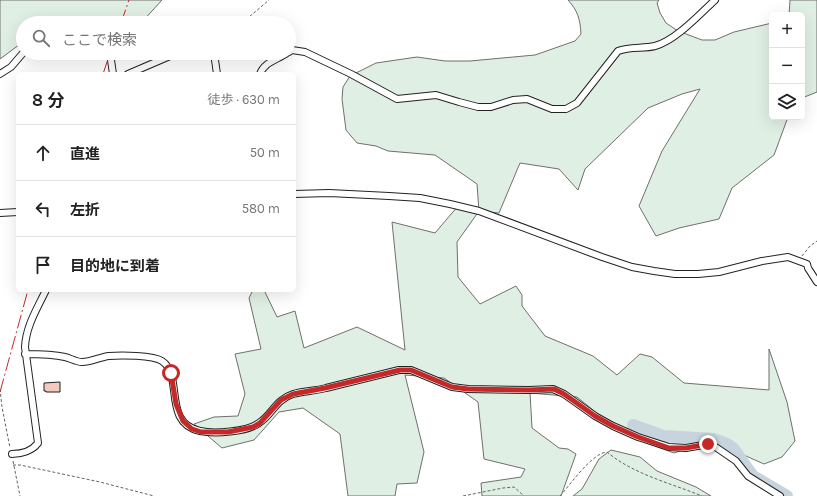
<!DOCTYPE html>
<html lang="ja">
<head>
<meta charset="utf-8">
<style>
	:root { --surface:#fff; --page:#f6f6f6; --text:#222; --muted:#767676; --line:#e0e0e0 }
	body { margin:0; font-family:Karla,"Noto Sans JP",sans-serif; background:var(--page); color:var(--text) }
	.controls { position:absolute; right:12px; top:12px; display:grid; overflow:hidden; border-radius:6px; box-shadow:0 4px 16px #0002 }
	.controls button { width:36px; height:36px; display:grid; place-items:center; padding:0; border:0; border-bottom:1px solid var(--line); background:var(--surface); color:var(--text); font:20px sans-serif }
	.stop { position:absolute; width:12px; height:12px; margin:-9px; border:3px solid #c62828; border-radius:50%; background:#fff }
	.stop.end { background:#c62828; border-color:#fff; box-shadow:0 1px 4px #0008 }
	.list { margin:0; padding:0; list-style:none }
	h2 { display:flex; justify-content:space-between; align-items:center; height:52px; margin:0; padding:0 16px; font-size:17px }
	h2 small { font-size:13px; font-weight:400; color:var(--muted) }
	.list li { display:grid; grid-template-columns:26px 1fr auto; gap:12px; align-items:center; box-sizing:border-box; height:56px; padding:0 16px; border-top:1px solid var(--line) }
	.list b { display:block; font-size:15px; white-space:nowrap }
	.list em { font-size:13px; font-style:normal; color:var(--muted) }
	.icon { flex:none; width:22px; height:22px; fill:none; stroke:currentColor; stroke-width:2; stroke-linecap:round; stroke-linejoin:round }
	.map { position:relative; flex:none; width:817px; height:496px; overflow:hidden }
	.search { position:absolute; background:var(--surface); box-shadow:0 4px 16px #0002; left:16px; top:16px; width:280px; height:44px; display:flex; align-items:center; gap:10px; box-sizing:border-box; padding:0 14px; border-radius:22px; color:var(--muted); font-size:15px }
	.panel { position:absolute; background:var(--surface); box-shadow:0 4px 16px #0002; left:16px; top:72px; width:280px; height:220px; border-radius:6px }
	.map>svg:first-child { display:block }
	.green { fill:#e0efe3; stroke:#6f6f6f }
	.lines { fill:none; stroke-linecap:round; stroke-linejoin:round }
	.river { stroke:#c7d3dd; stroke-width:12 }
	.building { fill:#f3c9c0; stroke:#222 }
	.street-casing { stroke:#222; stroke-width:8 }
	.path { stroke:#646464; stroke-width:1; stroke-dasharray:3 2; stroke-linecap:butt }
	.street { stroke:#fff; stroke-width:6 }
	.power { stroke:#c62828; stroke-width:1; stroke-dasharray:14 3 2 3; stroke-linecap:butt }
	.route { stroke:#c62828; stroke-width:5 }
</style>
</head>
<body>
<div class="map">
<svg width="817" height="496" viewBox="0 0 817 496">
	<rect width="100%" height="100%" fill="#fff"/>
	<!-- green -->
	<path class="green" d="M0 0H162L141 23H23V42L0 59Z
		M568 0H659L657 3 660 13 666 23 678 31 702 40H715L734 32 772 23V117H788L774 155 732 188 719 219 679 228 656 236 639 206 662 151 700 89 682 94 648 108 585 169 578 190 559 169 520 163 499 213 479 211 457 242 458 277 480 304 516 286 522 295V306L545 336 593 356 617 375 640 354 652 357 684 383 769 390V349L787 402 795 441 782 457 764 464 746 456 704 443 674 453 649 444 609 423 577 397 530 393 532 428 559 448 568 449 576 454 561 496H482L481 483 521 477 525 469 484 459 478 402 444 378 405 375 424 452 417 483 397 484 395 496H348L340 434 303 408 279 412 254 440 222 448 194 424 214 417 238 416 245 394 235 354 261 349 249 298 253 290H264L277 317 295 311 304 348 357 327 405 350 392 222 435 233 458 206 479 211 477 184 435 155 388 151 376 146 357 143 346 130 342 99 343 87 350 76 376 63 417 57 445 61H470L535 55 575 41 581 34C580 19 578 11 568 0Z
		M790 0H817V92L802 98V15H789Z
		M611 450 640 457 657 471 696 487 711 496H573L582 489 599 459Z"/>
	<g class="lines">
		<!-- river -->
		<path class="river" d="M633 425 663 436 714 439 727 444 733 448 753 476 787 496"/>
	</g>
	<!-- building -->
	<path class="building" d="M60 382V392H46V391H44V383Z"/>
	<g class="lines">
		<!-- street casing -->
		<g class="street-casing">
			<path id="street" d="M289 52 292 50 305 52 351 74 397 99 436 95 459 102 478 107H491L513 100 527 99 552 109H566L577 103 618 51C630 46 643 49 655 46 675 41 700 14 715 0
				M110 53 113 74
				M214 53 217 74
				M0 74 11 67 23 53
				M128 74 177 53
				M260 74C264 62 277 60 287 53
				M294 194 329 193 389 196 420 198 450 204 479 211 602 257 632 267 654 271 675 274H698L719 272 762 261 788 257 807 264 808 268 817 282
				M0 213 18 212
				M25 354C39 354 52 354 65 357 70 358 76 362 82 362 91 362 100 357 109 356 120 355 153 355 162 361 184 376 162 423 200 431 214 434 247 432 259 423 273 414 275 400 293 394 303 391 315 391 326 388 350 382 375 376 399 370H411L452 387 468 389 529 390 553 389 564 394 595 416 613 426 638 437 669 447 686 448 709 444 717 448 736 461 748 476 780 496
				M12 454C21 454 32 451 38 443L25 347C26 326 37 309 46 290"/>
		</g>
		<!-- path -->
		<path class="path" d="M242 23 269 0
			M802 256 810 246 817 241
			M0 389 2 407 10 448
			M13 461 20 496
			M13 465H20L100 482 154 496
			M463 496 503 488 514 487 524 496
			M560 496C570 485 592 453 607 452 633 474 670 483 702 496"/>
		<!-- street -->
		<use href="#street" class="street"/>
		<!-- power -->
		<path class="power" d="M121 23 129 0
			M103 74 110 53
			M0 392 28 290"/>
	</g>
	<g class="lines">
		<!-- route -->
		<path class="route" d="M171 373 176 404 183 421 192 429 201 432H228L253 427 260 423 281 400 293 394 325 388 400 370H411L452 387 468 389 529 390 554 389 564 394 595 416 613 426 638 437 669 448H686L708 444"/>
	</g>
</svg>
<div class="controls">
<button>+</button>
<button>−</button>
<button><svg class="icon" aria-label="layers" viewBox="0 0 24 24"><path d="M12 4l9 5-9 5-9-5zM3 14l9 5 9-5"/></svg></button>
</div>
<div class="stop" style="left:171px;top:373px"></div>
<div class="stop end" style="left:708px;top:444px"></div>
<div class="search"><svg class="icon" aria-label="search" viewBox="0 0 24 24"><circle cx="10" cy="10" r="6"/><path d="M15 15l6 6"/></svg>ここで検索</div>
<section class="panel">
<h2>8 分<small>徒歩 · 630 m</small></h2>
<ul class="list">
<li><svg class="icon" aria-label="ahead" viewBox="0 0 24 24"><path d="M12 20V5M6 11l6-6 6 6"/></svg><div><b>直進</b></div><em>50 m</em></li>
<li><svg class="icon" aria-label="left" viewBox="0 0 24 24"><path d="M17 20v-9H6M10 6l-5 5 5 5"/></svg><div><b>左折</b></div><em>580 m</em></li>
<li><svg class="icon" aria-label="arrive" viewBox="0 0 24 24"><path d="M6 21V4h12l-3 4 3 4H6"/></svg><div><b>目的地に到着</b></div></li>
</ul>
</section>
</div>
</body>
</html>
